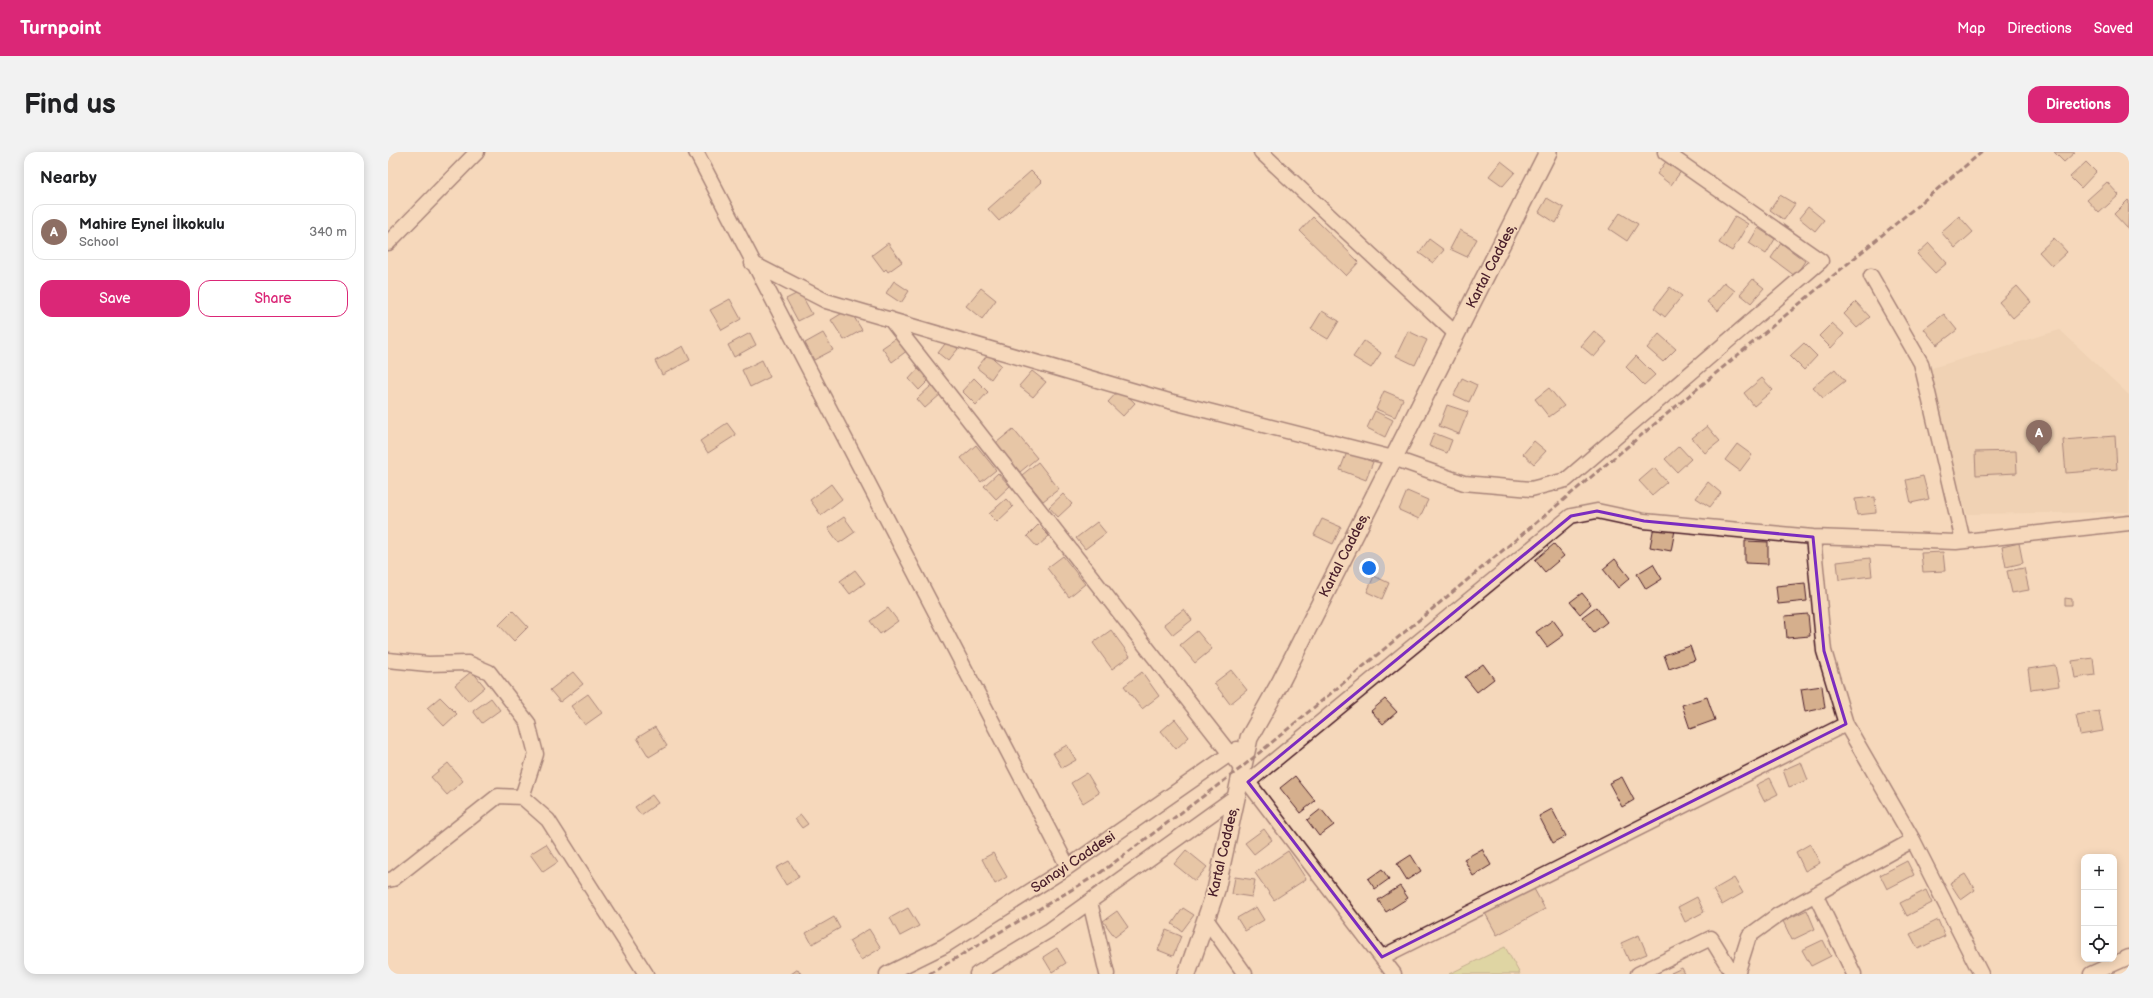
<!DOCTYPE html>
<html lang="en">
<head>
<meta charset="utf-8">
<style>
	:root { --surface:#fff; --page:#f2f2f2; --text:#202124; --muted:#757577; --line:#e0e0e0; --accent:#db2777 }
	body { margin:0; font-family:"Balsamiq Sans",sans-serif; background:var(--page); color:var(--text) }
	.controls { position:absolute; right:12px; bottom:12px; display:grid; overflow:hidden; border-radius:8px; box-shadow:0 2px 10px #0003 }
	.controls button { width:36px; height:36px; display:grid; place-items:center; padding:0; border:0; border-bottom:1px solid var(--line); background:var(--surface); color:var(--text); font:20px sans-serif }
	.you { position:absolute; left:981px; top:416px; width:14px; height:14px; margin:-10px; border:3px solid #fff; border-radius:50%; background:#1a73e8; box-shadow:0 0 0 6px #1a73e833 }
	.badge { display:grid; place-items:center; width:26px; height:26px; border-radius:50%; background:var(--accent); color:#fff; font-size:13px; font-weight:700 }
	.pin { position:absolute; translate:-50% -33px; filter:drop-shadow(0 1px 2px #0008) }
	.pin::after { content:''; position:absolute; top:21px; width:14px; height:12px; background:inherit; clip-path:polygon(0 0,100% 0,50% 100%) }
	.list { margin:0; padding:0; list-style:none }
	h2 { display:flex; justify-content:space-between; align-items:center; height:52px; margin:0; padding:0 16px; font-size:17px }
	h2 small { font-size:13px; font-weight:400; color:var(--muted) }
	.list li { display:grid; grid-template-columns:26px 1fr auto; gap:12px; align-items:center; box-sizing:border-box; height:56px; margin:0 8px 8px; padding:0 8px; border:1px solid var(--line); border-radius:12px }
	.list b { display:block; font-size:15px; white-space:nowrap }
	.list p { margin:0; font-size:13px; white-space:nowrap; color:var(--muted) }
	.list em { font-size:13px; font-style:normal; color:var(--muted) }
	.actions { display:flex; gap:8px; padding:12px 16px }
	.actions a { flex:1; padding:9px 0; border:1px solid var(--accent); border-radius:12px; text-align:center; font-size:14px; color:var(--accent) }
	.actions .main { background:var(--accent); color:#fff }
	.icon { flex:none; width:22px; height:22px; fill:none; stroke:currentColor; stroke-width:2; stroke-linecap:round; stroke-linejoin:round }
	.map { position:relative; flex:none; width:1741px; height:822px; overflow:hidden; border-radius:12px }
	header { display:flex; align-items:center; gap:24px; box-sizing:border-box; height:56px; padding:0 20px; background:var(--accent); color:#fff }
	header strong { font-size:19px }
	nav { display:flex; gap:22px; margin-inline-start:auto; font-size:14px }
	.intro { display:flex; align-items:center; justify-content:space-between; box-sizing:border-box; height:96px; padding:0 24px }
	h1 { margin:0; font-size:28px }
	.button { padding:10px 18px; border-radius:12px; background:var(--accent); color:#fff; font-size:14px; font-weight:700 }
	main { display:flex; gap:24px; padding:0 24px }
	aside { flex:1; background:var(--surface); border-radius:12px; box-shadow:0 2px 10px #0003 }
	.map>svg:first-child { display:block }
	.built { fill:#e8c9aa }
	.green { fill:#c4d185; stroke:#877858 }
	.building { fill:#d5af8d; stroke:#4a1f2b }
	.lines { fill:none; stroke-linecap:round; stroke-linejoin:round }
	.minor-casing { stroke:#4a1f2b; stroke-width:17 }
	.major-casing { stroke:#4a1f2b; stroke-width:20 }
	.minor { stroke:#f5d8bb; stroke-width:14 }
	.major { stroke:#f5d8bb; stroke-width:17 }
	.rail { stroke:#4a1f2b; stroke-width:3; stroke-dasharray:6 3; stroke-linecap:butt }
	.marked { fill:none; stroke:#7b2cbf; stroke-width:3; stroke-linejoin:round }
	.labels { text-anchor:middle; dominant-baseline:central; stroke-width:3.5; stroke-linejoin:round; paint-order:stroke }
	.street-label { font-size:14px; fill:#4a1f2b; stroke:#f5d8bb }
</style>
</head>
<body>
<header>
<strong>Turnpoint</strong>
<nav><a>Map</a><a>Directions</a><a>Saved</a></nav>
</header>
<div class="intro"><h1>Find us</h1><a class="button">Directions</a></div>
<main>
<aside>
<h2>Nearby<small></small></h2>
<ul class="list">
<li><span class="badge" style="background:#8d6e63">A</span><div><b>Mahire Eynel İlkokulu</b><p>School</p></div><em>340 m</em></li>
</ul>
<div class="actions"><a class="main">Save</a><a>Share</a></div>
</aside>
<div class="map">
<svg width="1741" height="822" viewBox="0 0 1741 822">
	<rect width="100%" height="100%" fill="#f5d8bb"/>
	<filter id="ink" filterUnits="userSpaceOnUse"><feTurbulence type="fractalNoise" baseFrequency=".025" numOctaves="2"/><feDisplacementMap in="SourceGraphic" scale="8" xChannelSelector="R" yChannelSelector="G"/><feConvolveMatrix kernelMatrix="1 2 1 2 8 2 1 2 1" color-interpolation-filters="sRGB"/></filter>
	<g filter="url(#ink)">
		<!-- built -->
		<path class="built" d="M1672 178 1741 243V360L1579 362 1537 218Z"/>
		<!-- green -->
		<path class="green" d="M1117 795 1132 822H1061Z"/>
		<!-- building -->
		<path class="building" d="M1666 0H1687L1676 10Z
			M1279 8 1294 18 1283 33 1269 22Z
			M1113 9 1127 20 1115 34 1101 24Z
			M1698 10 1708 20 1693 36 1682 25Z
			M643 19 654 30 611 69 600 57Z
			M1719 30 1731 43 1711 61 1699 48Z
			M1392 43 1407 52 1396 68 1382 58Z
			M1159 46 1176 56 1168 71 1151 60Z
			M1740 48 1741 49 1740 77 1726 62Z
			M1420 55 1436 68 1427 79 1411 66Z
			M1232 61 1250 72 1239 89 1221 77Z
			M1347 64 1360 72 1344 99 1331 91Z
			M1571 64 1585 80 1567 96 1553 80Z
			M925 65 971 110 958 124 912 79Z
			M1370 76 1387 87 1378 102 1361 91Z
			M1072 78 1089 87 1079 105 1062 97Z
			M1666 86 1679 100 1664 114 1651 100Z
			M1041 87 1056 98 1045 111 1031 101Z
			M500 91 514 110 500 120 498 117 496 119 484 103Z
			M1393 91 1417 109 1407 124 1383 106Z
			M1541 91 1559 111 1547 121 1529 102Z
			M1365 127 1376 136 1363 151 1352 142Z
			M506 129 521 139 513 151 498 141Z
			M1336 130 1347 139 1330 159 1319 150Z
			M1629 134 1643 150 1625 166 1611 150Z
			M1282 135 1294 144 1277 165 1266 156Z
			M593 136 608 148 594 167 578 154Z
			M412 140 424 162 410 169 398 147Z
			M342 147 353 167 334 178 322 158Z
			M1468 150 1482 165 1469 176 1456 162Z
			M461 157 474 178 456 188 443 168Z
			M934 159 951 169 940 187 923 177Z
			M1556 162 1569 178 1549 193 1536 177Z
			M1444 171 1456 182 1443 196 1431 184Z
			M1020 179 1039 188 1027 213 1008 204Z
			M1206 179 1219 190 1206 205 1193 194Z
			M362 181 368 193 346 205 340 193Z
			M435 181 445 198 426 208 417 191Z
			M1271 182 1288 197 1275 210 1259 196Z
			M510 185 520 198 504 210 494 196Z
			M560 188 570 197 560 209 550 201Z
			M976 189 993 201 983 216 965 205Z
			M1416 191 1429 204 1416 218 1402 204Z
			M295 194 302 208 274 223 267 209Z
			M600 202 613 213 603 227 589 216Z
			M1248 204 1267 223 1256 233 1238 215Z
			M374 208 382 225 362 235 354 218Z
			M530 217 541 228 531 238 521 227Z
			M1447 217 1457 229 1435 246 1425 235Z
			M644 219 658 230 645 245 631 234Z
			M586 226 600 240 588 253 574 239Z
			M1074 226 1089 233 1081 250 1066 243Z
			M1374 226 1385 238 1366 254 1356 241Z
			M544 233 553 242 537 256 529 247Z
			M1161 236 1176 254 1161 265 1147 247Z
			M732 237 747 251 735 264 720 250Z
			M996 239 1015 247 1007 265 988 257Z
			M1059 253 1080 260 1071 282 1051 274Z
			M987 259 1005 268 997 285 979 276Z
			M339 271 348 283 320 301 312 289Z
			M1319 274 1332 289 1317 301 1304 286Z
			M625 277 649 306 632 320 608 291Z
			M1046 281 1064 288 1059 301 1041 294Z
			M1727 284 1729 317 1678 321 1675 288Z
			M1146 289 1158 299 1146 312 1135 302Z
			M1349 292 1364 303 1352 319 1337 308Z
			M588 293 608 318 593 330 573 306Z
			M1291 294 1303 307 1289 320 1277 307Z
			M1628 299 1629 321 1588 323 1587 300Z
			M959 300 985 310 978 328 952 318Z
			M650 310 671 337 655 349 634 323Z
			M1266 316 1279 330 1264 343 1251 329Z
			M610 321 622 334 608 347 596 334Z
			M1535 324 1541 347 1523 351 1518 328Z
			M1320 330 1333 341 1322 355 1308 346Z
			M443 332 454 347 433 363 422 348Z
			M1019 339 1040 348 1031 367 1011 358Z
			M675 342 684 352 670 365 661 355Z
			M1487 345 1488 361 1469 363 1467 347Z
			M618 347 625 355 609 370 601 362Z
			M456 365 467 380 451 391 440 376Z
			M934 367 953 375 945 392 926 383Z
			M709 370 718 381 697 397 688 386Z
			M650 373 661 384 649 395 639 384Z
			M1266 374 1287 378 1283 399 1262 395Z
			M1357 389 1380 390V412L1357 411Z
			M1631 391 1635 411 1618 415 1614 395Z
			M1166 392 1176 404 1157 420 1147 408Z
			M1555 400 1557 419 1535 420 1533 401Z
			M675 404 697 432 681 445 659 416Z
			M1482 406 1484 424 1451 428 1449 410Z
			M1227 407 1242 426 1230 436 1215 417Z
			M1265 412 1274 427 1258 437 1249 422Z
			M1636 416 1641 438 1624 441 1619 419Z
			M467 418 477 431 462 442 452 429Z
			M986 424 1001 431 994 447 979 440Z
			M1417 431 1419 449 1390 452 1388 434Z
			M1194 441 1203 452 1192 462 1182 450Z
			M1677 446 1684 447V453H1677Z
			M1208 455 1219 470 1206 480 1194 465Z
			M500 456 510 469 492 482 482 469Z
			M796 457 804 468 785 483 776 472Z
			M125 459 140 475 126 489 111 473Z
			M1420 462 1422 484 1399 486 1397 464Z
			M1165 468 1176 483 1159 495 1148 480Z
			M723 478 742 504 724 517 705 491Z
			M809 479 824 497 807 511 792 493Z
			M1302 494 1307 508 1281 517 1276 503Z
			M1705 506 1707 523 1687 526 1684 509Z
			M1095 512 1106 527 1089 540 1077 525Z
			M1667 513 1671 534 1643 538 1640 517Z
			M843 518 859 538 842 552 826 531Z
			M84 519 97 535 80 549 67 533Z
			M185 520 195 532 172 550 162 538Z
			M754 520 771 544 754 557 736 534Z
			M1434 534 1437 556 1417 560 1413 537Z
			M200 542 214 561 197 573 183 554Z
			M52 545 69 562 56 574 39 556Z
			M1319 545 1327 568 1302 577 1294 553Z
			M103 546 112 558 94 571 85 559Z
			M997 547 1009 560 995 572 983 559Z
			M1711 559 1715 579 1692 583 1688 563Z
			M787 567 801 585 788 597 773 579Z
			M267 575 279 594 261 605 249 586Z
			M679 593 688 608 674 616 665 601Z
			M1413 610 1420 628 1401 635 1395 618Z
			M60 611 75 629 59 643 43 625Z
			M699 621 711 641 695 651 683 631Z
			M907 624 927 649 912 661 892 636Z
			M1234 625 1246 648 1234 655 1221 631Z
			M1382 626 1390 642 1376 649 1368 633Z
			M264 643 270 651 253 663 247 655Z
			M933 657 946 673 931 684 919 668Z
			M1164 657 1178 684 1165 691 1151 664Z
			M413 663 420 672 414 676 407 667Z
			M876 677 884 688 866 702 857 691Z
			M158 692 170 710 155 720 142 702Z
			M1422 692 1432 711 1417 719 1408 700Z
			M1094 697 1103 713 1085 724 1076 707Z
			M798 698 819 715 807 729 786 712Z
			M900 699 918 727 886 748 867 721Z
			M605 701 619 725 607 732 594 707Z
			M1023 703 1033 719 1019 728 1009 712Z
			M401 709 411 725 398 733 388 716Z
			M1519 709 1526 723 1499 737 1492 723Z
			M994 717 1001 727 987 737 980 727Z
			M1577 722 1587 738 1573 748 1562 731Z
			M847 725 867 728 864 745 844 742Z
			M1346 726 1355 741 1334 753 1325 738Z
			M1012 734 1020 746 998 760 990 748Z
			M1145 735 1157 757 1109 783 1097 761Z
			M1538 738 1544 751 1519 764 1512 751Z
			M1309 745 1316 760 1297 770 1290 755Z
			M868 755 876 768 857 779 849 766Z
			M520 756 531 774 512 784 502 766Z
			M795 756 806 763 794 779 784 772Z
			M1419 758 1427 777 1404 788 1395 769Z
			M729 759 740 775 727 785 715 769Z
			M446 765 452 776 424 792 418 781Z
			M1550 768 1557 784 1530 797 1522 782Z
			M481 777 493 796 473 808 461 789Z
			M778 778 793 784 785 804 770 798Z
			M1251 783 1259 802 1241 809 1233 791Z
			M1435 788 1443 804 1423 814 1414 798Z
			M669 796 678 811 664 820 655 805Z
			M1294 816 1297 822H1283V821Z
			M410 817 413 822H403Z"/>
		<g class="lines">
			<!-- minor casing -->
			<g class="minor-casing">
				<path id="minor" d="M308 0 680 715
					M873 0 1068 182
					M0 91 89 0
					M364 111 438 149 781 249 1005 306 1076 331 1143 337 1178 328 1433 109 1277 0
					M1483 124 1533 211 1575 389
					M502 167 853 616 860 630 1006 822
					M1425 385 1436 499 1458 572 1525 688 1593 822
					M0 508 40 512 80 511 101 520 140 571 148 602 134 645
					M860 630 1183 364 1209 359 1256 369 1425 385 1568 390 1741 371
					M0 728 5 727 110 644 134 645 160 668 258 822
					M1427 742 1466 822
					M702 750 719 822
					M818 767 857 822
					M994 805 1458 572
					M499 822 556 794 680 715 849 597
					M589 822 662 778 847 645
					M1250 822 1323 786 1345 822
					M1349 822 1361 784 1390 763 1525 688
					M1703 822 1741 805"/>
			</g>
			<!-- major casing -->
			<g class="major-casing">
				<path id="major" d="M799 822 828 738 861 586 892 531 1160 0"/>
			</g>
			<!-- minor -->
			<use href="#minor" class="minor"/>
			<!-- major -->
			<use href="#major" class="major"/>
			<!-- rail -->
			<path class="rail" d="M541 822 712 721 853 616 1594 0"/>
		</g>
	</g>
	<!-- marked area -->
	<path d="M0 0H1741V822H0ZM1209 359 1256 369 1425 385 1436 499 1458 572 994 805 860 630 1183 364Z" fill="#f5d8bb" fill-opacity=".55" fill-rule="evenodd"/>
	<path class="marked" d="M1209 359 1256 369 1425 385 1436 499 1458 572 994 805 860 630 1183 364Z"/>
	<g class="labels">
		<!-- street labels -->
		<g class="street-label">
			<text transform="translate(1103 114) rotate(-63)">Kartal Caddes,</text>
			<text transform="translate(956 403) rotate(-63)">Kartal Caddes,</text>
			<text transform="translate(835 700) rotate(-77)">Kartal Caddes,</text>
			<text transform="translate(685 710) rotate(-34)">Sanayi Caddesi</text>
		</g>
	</g>
</svg>
<div class="controls">
<button>+</button>
<button>−</button>
<button><svg class="icon" aria-label="locate" viewBox="0 0 24 24"><circle cx="12" cy="12" r="6"/><path d="M12 2v4M12 18v4M2 12h4M18 12h4"/></svg></button>
</div>
<div class="you"></div>
<div class="pin badge" style="left:1651px;top:301px;background:#8d6e63">A</div>
</div>
</main>
</body>
</html>
